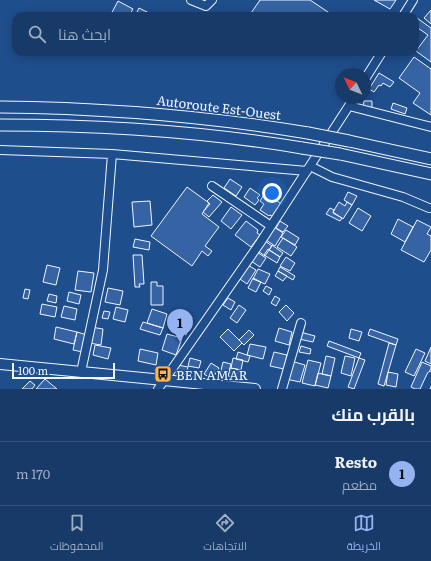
<!DOCTYPE html>
<html lang="ar">
<head>
<meta charset="utf-8">
<style>
	:root { --surface:#173a69; --page:#20416f; --text:#f1f3f6; --muted:#9eadc0; --line:#36547d; --accent:#95b2f1 }
	body { margin:0; font-family:Literata,Cairo,serif; background:var(--page); color:var(--text); direction:rtl }
	.compass { position:absolute; left:335px; top:68px; width:36px; height:36px; border-radius:50%; background:var(--surface); box-shadow:0 2px 10px #0003; rotate:313deg }
	.scale { position:absolute; left:12px; bottom:10px; width:103px; box-sizing:border-box; padding-left:4px; border:2px solid #f2f6ff; border-top:0; font-size:11px; line-height:14px; white-space:nowrap; color:#f2f6ff; -webkit-text-stroke:3px #1f4e8c; paint-order:stroke }
	.you { position:absolute; left:272px; top:193px; width:14px; height:14px; margin:-10px; border:3px solid #fff; border-radius:50%; background:#1a73e8; box-shadow:0 0 0 6px #1a73e833 }
	.badge { display:grid; place-items:center; width:26px; height:26px; border-radius:50%; background:var(--accent); color:#111; font-size:13px; font-weight:700 }
	.pin { position:absolute; translate:-50% -33px; filter:drop-shadow(0 1px 2px #0008) }
	.pin::after { content:''; position:absolute; top:21px; width:14px; height:12px; background:inherit; clip-path:polygon(0 0,100% 0,50% 100%) }
	.list { margin:0; padding:0; list-style:none }
	h2 { display:flex; justify-content:space-between; align-items:center; height:52px; margin:0; padding:0 16px; font-size:17px }
	h2 small { font-size:13px; font-weight:400; color:var(--muted) }
	.list li { display:grid; grid-template-columns:26px 1fr auto; gap:12px; align-items:center; box-sizing:border-box; height:64px; padding:0 16px; border-top:1px solid var(--line) }
	.list b { display:block; font-size:15px; white-space:nowrap }
	.list p { margin:0; font-size:13px; white-space:nowrap; color:var(--muted) }
	.list em { font-size:13px; font-style:normal; color:var(--muted) }
	.icon { flex:none; width:22px; height:22px; fill:none; stroke:currentColor; stroke-width:2; stroke-linecap:round; stroke-linejoin:round }
	.map { position:relative; flex:none; width:431px; height:389px; overflow:hidden; direction:ltr }
	.search { position:absolute; background:var(--surface); box-shadow:0 2px 10px #0003; left:12px; right:12px; top:12px; height:44px; display:flex; align-items:center; gap:10px; box-sizing:border-box; padding:0 14px; border-radius:12px; color:var(--muted); font-size:15px }
	.sheet { height:116px; background:var(--surface) }
	nav { display:flex; justify-content:space-around; align-items:center; box-sizing:border-box; height:56px; border-top:1px solid var(--line); background:var(--surface); font-size:11px; color:var(--muted) }
	nav a { display:grid; justify-items:center; gap:2px }
	nav .on { color:var(--accent) }
	.map>svg:first-child { display:block }
	.building { fill:#3563a3; stroke:#f2f6ff }
	.lines { fill:none; stroke-linecap:round; stroke-linejoin:round }
	.minor-casing { stroke:#f2f6ff; stroke-width:10 }
	.major-casing { stroke:#f2f6ff; stroke-width:12 }
	.highway-casing { stroke:#f2f6ff; stroke-width:13 }
	.minor { stroke:#1f4e8c; stroke-width:8 }
	.major { stroke:#1f4e8c; stroke-width:10 }
	.highway { stroke:#1f4e8c; stroke-width:11 }
	.highway-bridge-casing { stroke:#f2f6ff; stroke-width:13; stroke-linecap:butt }
	.highway-bridge { stroke:#1f4e8c; stroke-width:11 }
	.labels { text-anchor:middle; dominant-baseline:central; stroke-width:3; stroke-linejoin:round; paint-order:stroke }
	.street-label { font-size:13px; fill:#f2f6ff; stroke:#1f4e8c }
	.poi-label { font-size:13px; fill:#f2f6ff; stroke:#1f4e8c; text-anchor:start }
</style>
</head>
<body>
<div class="map">
<svg width="431" height="389" viewBox="0 0 431 389">
	<rect width="100%" height="100%" fill="#1f4e8c"/>
	<!-- building -->
	<path class="building" d="M260 0H310L331 14 329 16H249Z
		M374 0H396L390 9Z
		M118 1 133 9 129 16H110Z
		M139 8 153 15 135 16Z
		M431 10V24L424 18Z
		M417 18 431 28V62L416 51 428 35 415 26Z
		M414 57 431 69V115L413 103 420 93 399 78Z
		M379 73 394 82 390 87 383 83 381 86 379 85 374 92 369 89Z
		M364 101H372V108H363Z
		M393 103 407 108 405 114 391 109Z
		M230 179 242 187 236 196 224 188Z
		M187 187 209 203 202 214 219 227 205 246 212 251 208 256 202 251 192 266 151 236Z
		M250 188 260 195 257 198 259 200 255 205 244 197Z
		M348 192 357 196 352 205 344 200Z
		M265 193 283 205 274 217 270 215 269 216 260 210 264 204 260 201Z
		M213 195 222 202 209 217 203 212 210 204 207 201Z
		M150 201 152 225 134 227 132 202Z
		M339 202 345 206 347 202 352 205 343 219 333 212Z
		M231 207 242 215 231 229 221 221Z
		M330 208 334 210 333 213 342 218 340 221 326 214Z
		M358 208 371 216 362 231 349 223Z
		M398 219 413 227 405 242 391 234Z
		M417 220 431 227 427 234 431 236V250L424 262 401 250Z
		M246 221 258 230 257 233 260 235 251 247 235 235Z
		M280 221 288 226 283 232 276 228Z
		M274 227 283 233 275 246 266 240Z
		M286 230 299 238 295 245 281 237Z
		M283 238 297 247 291 256 277 247Z
		M135 239 150 242 149 250 133 247Z
		M265 241 272 246 265 256 258 251Z
		M272 245 283 253 280 257 269 250Z
		M268 249 280 257 277 263 264 255Z
		M257 252 266 258 260 267 251 261Z
		M133 255H142L144 284H139L140 287H135Z
		M286 257 295 263 290 271 280 266Z
		M47 265 60 268 56 285 43 282Z
		M248 265 256 270 247 284 240 279Z
		M280 267 295 276 293 280 278 271Z
		M258 269 270 274 265 284 253 279Z
		M78 271 94 273 91 292 75 290Z
		M278 271 287 276 283 281 275 276Z
		M253 278 261 282 256 292 248 288Z
		M151 282H157V286H163V305H151Z
		M266 286 272 289 269 295 263 291Z
		M108 288 123 291 120 305 105 302Z
		M25 289 30 290 28 299 23 298Z
		M69 292 81 295 79 304 67 301Z
		M49 294 57 296 56 303 47 301Z
		M275 296 280 299 276 306 271 303Z
		M228 298 235 302 231 310 223 305Z
		M42 304 57 307 55 317 40 314Z
		M239 305 246 310 237 323 230 318Z
		M286 305 294 313 287 321 279 312Z
		M64 306 77 309 75 320 61 317Z
		M116 307 128 310 125 322 113 319Z
		M152 309 167 314 163 328 147 323Z
		M104 311 110 312 108 319 102 318Z
		M182 313 192 317 186 335 176 331Z
		M143 322 163 328 160 335 140 329Z
		M56 327 77 332 74 344 54 339Z
		M91 327 103 329 101 345 89 343Z
		M279 328 292 332 289 345 275 341Z
		M228 329 242 343 234 351 220 337Z
		M351 329 362 332 359 341 349 338Z
		M370 329 398 339 396 345 368 335Z
		M249 330 254 335 244 345 239 340Z
		M77 332 87 335 83 352 73 350Z
		M300 332 315 336 313 342 299 339Z
		M167 334 182 338 176 355 162 350Z
		M329 341 361 353 359 358 327 346Z
		M389 343 396 345 384 386 378 384Z
		M250 344 266 347 263 359 247 355Z
		M95 345 111 348 108 359 93 355Z
		M301 346 311 349 310 354 299 352Z
		M431 347V364L425 361Z
		M140 349 158 353 156 365 138 361Z
		M416 349 425 353 414 376 405 372Z
		M238 352 250 356 248 362 236 359Z
		M274 352 287 355 284 369 270 366Z
		M326 356 335 358 331 376 322 374Z
		M345 356 355 358 351 376 341 373Z
		M190 358 201 361 199 368 188 366Z
		M233 358 243 360 241 370 231 368Z
		M359 358 365 360 354 389 348 387Z
		M308 360 321 363 315 386 302 383Z
		M291 361 305 365 300 382 286 379Z
		M223 362 231 364 228 376 220 374Z
		M422 362 431 366V368L422 389H415L411 387Z
		M211 363 219 368 212 379 204 374Z
		M178 365 188 367 186 375 176 373Z
		M230 368 241 370 239 379 228 376Z
		M388 372 398 374 396 387 386 385Z
		M318 373 331 376 328 388 315 385Z
		M45 379 57 389H36Z
		M30 381 35 385 32 389H22Z"/>
	<g class="lines">
		<!-- minor casing -->
		<g class="minor-casing">
			<path id="minor" d="M191 0 206 6 212 0
				M403 16 413 0
				M365 79 382 52
				M349 106 431 127
				M0 150 112 154 307 171
				M310 166 332 177 403 197 429 208
				M212 186 271 226
				M81 372 103 270 112 154
				M158 389 260 243 354 98
				M282 389 301 323
				M425 389 431 376"/>
		</g>
		<!-- major casing -->
		<g class="major-casing">
			<path id="major" d="M0 364 255 389"/>
		</g>
		<!-- highway casing -->
		<g class="highway-casing">
			<path id="highway" d="M0 107C104 108 205 116 308 133
				M0 125C103 125 200 131 302 148
				M349 141 431 159
				M340 154 431 174"/>
		</g>
		<!-- minor -->
		<use href="#minor" class="minor"/>
		<!-- major -->
		<use href="#major" class="major"/>
		<!-- highway -->
		<use href="#highway" class="highway"/>
		<!-- highway-bridge casing -->
		<g class="highway-bridge-casing">
			<path id="highway-bridge" d="M308 133 349 141
				M302 148 340 154"/>
		</g>
		<!-- highway-bridge -->
		<use href="#highway-bridge" class="highway-bridge"/>
	</g>
	<!-- icons -->
	<defs>
		<g id="bus-square" transform="scale(0.9)"><rect x="-9" y="-9" width="18" height="18" rx="4" fill="#ffb74d" stroke="#1f4e8c"/><path d="M-5-6H5V4H4V6H2V4H-2V6H-4V4H-5ZM-3.5-4V0h7V-4ZM-3.5 1.2v1.5H-2V1.2ZM2 1.2v1.5H3.5V1.2Z" fill="#111"/></g>
	</defs>
	<g fill-rule="evenodd">
		<use href="#bus-square" x="163" y="374"/>
	</g>
	<g class="labels">
		<!-- street labels -->
		<g class="street-label">
			<text transform="translate(219 107) rotate(7)">Autoroute Est-Ouest</text>
		</g>
		<!-- poi labels -->
		<g class="poi-label">
			<text x="176" y="374">BEN AMAR</text>
		</g>
	</g>
</svg>
<svg class="compass" viewBox="-18 -18 36 36"><path d="M0-13l5 13h-10z" fill="#e53935"/><path d="M0 13l5-13h-10z" fill="#9eadc0"/></svg>
<div class="scale">100 m</div>
<div class="you"></div>
<div class="pin badge" style="left:180px;top:342px">1</div>
<div class="search"><svg class="icon" aria-label="search" viewBox="0 0 24 24"><circle cx="10" cy="10" r="6"/><path d="M15 15l6 6"/></svg>ابحث هنا</div>
</div>
<section class="sheet">
<h2>بالقرب منك<small></small></h2>
<ul class="list">
<li><span class="badge">1</span><div><b>Resto</b><p>مطعم</p></div><em>170 m</em></li>
</ul>
</section>
<nav>
<a class="on"><svg class="icon" aria-label="map" viewBox="0 0 24 24"><path d="M3 6l6-2 6 2 6-2v14l-6 2-6-2-6 2zM9 4v14M15 6v14"/></svg>الخريطة</a>
<a><svg class="icon" aria-label="directions" viewBox="0 0 24 24"><path d="M12 3l9 9-9 9-9-9zM9 14v-3h6M13 9l2 2-2 2"/></svg>الاتجاهات</a>
<a><svg class="icon" aria-label="saved" viewBox="0 0 24 24"><path d="M7 4h10v16l-5-4-5 4z"/></svg>المحفوظات</a>
</nav>
</body>
</html>
